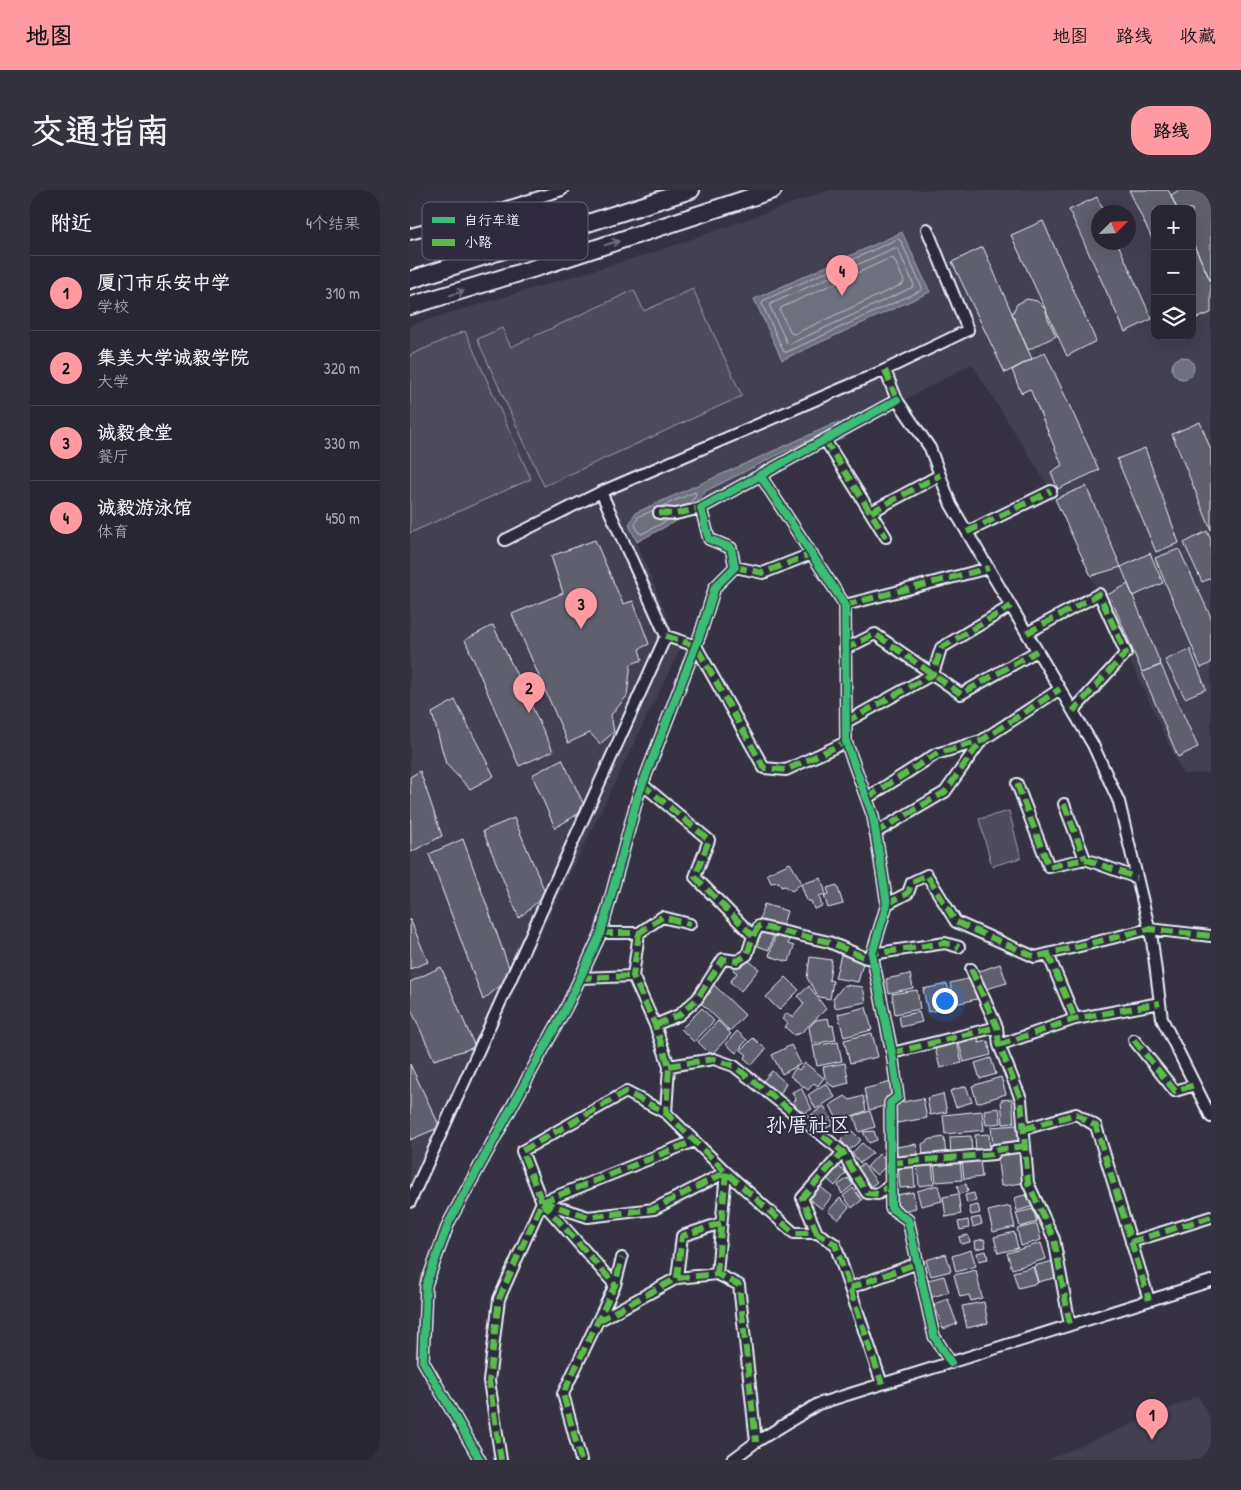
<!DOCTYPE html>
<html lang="zh">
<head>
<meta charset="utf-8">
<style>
	:root { --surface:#282633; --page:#34323f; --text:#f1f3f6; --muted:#a5a5ac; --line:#44434e; --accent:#ff9aa2 }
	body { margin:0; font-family:"Patrick Hand","LXGW WenKai TC",sans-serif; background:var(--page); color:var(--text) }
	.controls { position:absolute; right:15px; top:15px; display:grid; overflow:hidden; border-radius:10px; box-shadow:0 5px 20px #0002 }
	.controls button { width:45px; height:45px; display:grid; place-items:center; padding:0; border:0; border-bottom:1px solid var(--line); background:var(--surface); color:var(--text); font:25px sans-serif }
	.compass { position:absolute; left:681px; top:15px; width:45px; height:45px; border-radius:50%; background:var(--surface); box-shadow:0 5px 20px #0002; rotate:66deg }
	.you { position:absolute; left:534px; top:810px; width:18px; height:18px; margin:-12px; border:4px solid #fff; border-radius:50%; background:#1a73e8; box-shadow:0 0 0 8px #1a73e833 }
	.badge { display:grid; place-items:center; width:32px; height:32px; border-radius:50%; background:var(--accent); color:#111; font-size:16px; font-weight:700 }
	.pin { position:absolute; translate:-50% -41px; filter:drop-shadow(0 1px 2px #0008) }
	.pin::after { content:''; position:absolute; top:26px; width:18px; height:15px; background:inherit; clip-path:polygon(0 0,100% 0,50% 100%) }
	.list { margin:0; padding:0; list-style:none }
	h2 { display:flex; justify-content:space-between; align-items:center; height:65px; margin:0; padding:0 20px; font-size:21px }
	h2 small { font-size:16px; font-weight:400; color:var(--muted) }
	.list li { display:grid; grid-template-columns:32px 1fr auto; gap:15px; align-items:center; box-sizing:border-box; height:75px; padding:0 20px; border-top:1px solid var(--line) }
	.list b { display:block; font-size:19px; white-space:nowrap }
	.list p { margin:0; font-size:16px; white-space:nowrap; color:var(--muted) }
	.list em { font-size:16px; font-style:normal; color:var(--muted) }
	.icon { flex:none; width:28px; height:28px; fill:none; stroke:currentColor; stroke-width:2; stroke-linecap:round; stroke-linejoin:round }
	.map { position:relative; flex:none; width:801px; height:1270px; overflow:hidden; border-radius:20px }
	header { display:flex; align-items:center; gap:30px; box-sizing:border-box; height:70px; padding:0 25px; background:var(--accent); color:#111 }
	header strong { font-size:24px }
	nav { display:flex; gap:28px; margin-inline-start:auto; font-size:18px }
	.intro { display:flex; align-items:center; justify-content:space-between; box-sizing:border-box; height:120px; padding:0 30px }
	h1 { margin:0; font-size:35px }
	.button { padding:12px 22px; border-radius:20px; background:var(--accent); color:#111; font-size:18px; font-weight:700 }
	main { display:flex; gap:30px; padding:0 30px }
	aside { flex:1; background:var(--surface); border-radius:20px; box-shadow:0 5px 20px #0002 }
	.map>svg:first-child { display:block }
	.built { fill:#433f51; fill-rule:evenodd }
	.green { fill:#4d4b5c; stroke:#9a9eaa }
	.water { fill:#70717f; stroke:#a0a4af }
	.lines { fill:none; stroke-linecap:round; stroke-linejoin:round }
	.shore { stroke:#b8bec8; stroke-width:1 }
	.building { fill:#605e6e; stroke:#e8f1f8 }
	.minor-casing { stroke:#e8f1f8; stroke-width:14 }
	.trunk-casing { stroke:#e8f1f8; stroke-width:20 }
	.minor { stroke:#2f2a3d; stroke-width:10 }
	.trunk { stroke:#2f2a3d; stroke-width:16 }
	.quiet { stroke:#5cbc4b; stroke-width:6; stroke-dasharray:12 6; stroke-linecap:butt }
	.cycleway-casing { stroke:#2f2a3d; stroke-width:11 }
	.cycleway { stroke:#3abd76; stroke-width:8 }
	.oneway { stroke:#70707e }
	.labels { text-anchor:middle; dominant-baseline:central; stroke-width:4; stroke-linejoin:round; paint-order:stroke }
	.quarter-label { font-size:21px; fill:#e8f1f8; stroke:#2f2a3d }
	.key { fill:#2f2a3d; stroke:#666675; stroke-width:1 }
	.key-label { font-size:14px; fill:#e8f1f8 }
</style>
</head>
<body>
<header>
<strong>地图</strong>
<nav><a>地图</a><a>路线</a><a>收藏</a></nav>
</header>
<div class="intro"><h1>交通指南</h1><a class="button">路线</a></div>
<main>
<aside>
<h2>附近<small>4个结果</small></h2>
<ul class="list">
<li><span class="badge">1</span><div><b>厦门市乐安中学</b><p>学校</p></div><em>310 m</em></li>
<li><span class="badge">2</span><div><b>集美大学诚毅学院</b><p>大学</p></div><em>320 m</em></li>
<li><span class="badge">3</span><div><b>诚毅食堂</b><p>餐厅</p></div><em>330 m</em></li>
<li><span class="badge">4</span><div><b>诚毅游泳馆</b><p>体育</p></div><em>450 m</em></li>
</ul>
</aside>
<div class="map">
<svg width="801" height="1270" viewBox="0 0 801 1270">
	<rect width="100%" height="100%" fill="#363244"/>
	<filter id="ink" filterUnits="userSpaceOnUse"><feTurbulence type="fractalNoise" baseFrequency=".02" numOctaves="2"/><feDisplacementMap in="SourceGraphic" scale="10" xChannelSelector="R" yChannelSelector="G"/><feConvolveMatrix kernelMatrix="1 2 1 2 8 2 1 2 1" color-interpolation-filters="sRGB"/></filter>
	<g filter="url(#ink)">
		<!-- built -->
		<path class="built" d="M420 0H801V583L773 584 641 301 562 174 227 352 270 459 0 1012V135L248 61ZM745 19H782V146H745ZM688 22H718V52H688Z
			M788 1206 801 1230V1270H637Z"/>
		<!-- green -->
		<path class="green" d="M283 99 332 206 134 296 67 149 92 138 101 157 224 100 234 121Z
			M55 141 121 289 0 343V165Z
			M599 621 611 668 582 676 569 629Z"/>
		<!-- water -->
		<path class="water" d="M492 42 520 102 372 170 344 109Z
			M762 178a11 11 0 1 1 22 0a11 11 0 1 1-22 0Z
			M428 232 430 237 374 262 296 301 277 325 227 352 219 335 225 323Z"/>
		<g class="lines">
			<!-- shore -->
			<path class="shore" d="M488 49 491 51 512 98V100L377 162H374L352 114 353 111Z
				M485 58 488 59 504 95 503 97 380 154 377 153 360 117 361 114Z
				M481 68 484 69 494 91 493 94 384 144 381 143 370 121 371 118Z
				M250 317 285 302 286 306 279 314
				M244 320 228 327 225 335 229 343 232 344 258 330"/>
		</g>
		<!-- building -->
		<path class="building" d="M719 0H758L761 5 767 19H745V55Z
			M769 0H801V92L782 51V19H767L761 5Z
			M687 7 694 22H688V52H707L742 129 715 142 659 20Z
			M633 31 686 151 657 166 601 45Z
			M782 51 801 92V123L784 129 782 128Z
			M573 57 622 169 595 183 542 72Z
			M617 109 627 111 636 120 638 129 646 146 618 160 602 124 607 114Z
			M635 162 689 280 648 299 641 282 652 275 620 199 611 203 602 180Z
			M790 232 801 260V340L762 244Z
			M735 258 769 353 746 362 707 269Z
			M676 296 711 377 681 386 645 309Z
			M797 341 801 350V388L792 392 774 353Z
			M185 350 213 414 223 411 239 454 229 459 232 470 221 474 217 506 201 525 204 542 190 554 180 543 158 553 102 424 153 403 141 366Z
			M769 359 801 427V473L791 478 745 368Z
			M740 363 753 393 723 406 711 377Z
			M718 394 751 475 732 482 699 404Z
			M83 435 143 561 109 576 55 450Z
			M780 459 796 499 775 508 755 470Z
			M751 475 788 557 768 567 732 482Z
			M45 510 84 586 60 599 36 574 22 523Z
			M152 569 176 619 145 638 122 585Z
			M10 581 32 646 1 662 0 587Z
			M104 628 136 704 109 728 73 641Z
			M53 649 102 786 73 810 19 664Z
			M380 673 392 693 382 701 375 696 371 697 369 692 361 693 357 684Z
			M411 688 416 704 409 706 412 716 404 719 401 711H397L391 694Z
			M427 695 433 714 418 718 414 706 419 704 417 698Z
			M354 714 377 721 372 738 349 731Z
			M0 729 18 772 0 779Z
			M349 740 364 744 359 760 345 755Z
			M366 743 380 747 378 754 384 756 379 772 359 766Z
			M432 761 454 769 448 792 425 788Z
			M400 767 422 770 419 790 423 791 420 809 409 807 397 788Z
			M339 771 349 779 331 801 320 792 327 783 323 780 328 773Z
			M590 774 597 793 572 800 567 782Z
			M31 777 65 857 24 870 0 817V792Z
			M500 784 503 798 479 803 476 789Z
			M376 787 389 800 369 820 356 807Z
			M562 788 567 809 545 814 540 793Z
			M302 793 335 825 320 841 290 812 301 802 297 798Z
			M537 794 543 817 518 822 513 799Z
			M434 795 453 797 456 812 425 818 423 809Z
			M399 796 416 819 391 843 384 845 375 837 378 833 372 829 377 823 383 827 394 814 388 806Z
			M507 800 510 819 485 824 482 804Z
			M456 817 462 840 434 847 428 824Z
			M292 818 304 831 284 852 271 839Z
			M509 822 512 832 491 837 489 826Z
			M418 828 420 836 423 835 426 850 402 854 399 837 406 830Z
			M308 831 321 844 301 865 288 852Z
			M327 841 337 850 326 863 316 854Z
			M462 843 468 867 440 873 434 850Z
			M567 846 569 853 578 851 581 865 554 872 548 850Z
			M343 848 356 859 342 875 334 868 337 865 331 860Z
			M428 852 432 871 407 876 403 856Z
			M547 852 552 873 530 878 525 858Z
			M381 855 391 874 372 884 362 865Z
			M581 868 586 884 570 889 565 873Z
			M395 873 414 888 408 896 404 893 398 900 380 886 386 878 389 880Z
			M435 873 439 893 424 897 419 894 415 887 413 877Z
			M0 874 30 937 0 950Z
			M362 881 376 893 368 909 351 893Z
			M591 887 596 904 567 913 562 896Z
			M481 892 484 905 476 907 478 915 459 920 454 899Z
			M416 893 425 907 406 919 398 905Z
			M556 896 562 912 546 917 540 901Z
			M391 898 402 919 390 925 383 911 386 910 382 902Z
			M533 904 537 922 520 925 517 908Z
			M435 906 440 910 453 906 456 921 428 931 420 915Z
			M513 908 517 928 487 933 483 914Z
			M602 909 604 933 593 934 591 910Z
			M414 916 424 934 411 941 401 925Z
			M589 918 591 933 576 935 574 920Z
			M460 921 465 937 449 942 444 926Z
			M572 921 574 940 535 944 533 925Z
			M607 935 609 954 583 956 581 937Z
			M441 940 451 950 439 960 431 950Z
			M464 941 467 950 459 953 453 942Z
			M579 944 580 963 566 964 565 945Z
			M561 946 562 965 541 967 540 947Z
			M534 947 536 966 513 965 512 954 521 949Z
			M452 953 463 963 450 973 442 963Z
			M506 954 508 967 488 970 486 957Z
			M609 962 613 993 591 996 587 965Z
			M469 964 479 973 467 985 457 977Z
			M570 969 572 987 554 989 552 971Z
			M550 971 552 990 526 992 524 973Z
			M522 972 524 994 509 996 507 973Z
			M503 973 505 997 490 998 488 974Z
			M426 974 436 983 425 996 415 987Z
			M453 974 467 992 457 999 443 981Z
			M438 988 443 995 432 1004 428 995Z
			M556 994 558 1001 549 1004 547 996Z
			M408 995 422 1006 412 1019 398 1008Z
			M528 995 532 1011 511 1016 507 1001Z
			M443 998 452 1010 442 1018 433 1006Z
			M503 1002 506 1018 489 1022 486 1005Z
			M564 1003 566 1011 557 1013 555 1005Z
			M621 1003 624 1016 607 1021 604 1008Z
			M548 1004 551 1024 536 1027 533 1007Z
			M430 1008 439 1017 428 1030 418 1021Z
			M568 1015 570 1023 561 1025 559 1017Z
			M600 1016 605 1037 583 1042 578 1021Z
			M623 1019 627 1032 610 1037 606 1023Z
			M570 1027 572 1034 563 1037 561 1029Z
			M558 1030 559 1038 550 1040 548 1032Z
			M627 1034 631 1050 611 1056 607 1039Z
			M604 1042 608 1058 588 1063 584 1047Z
			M558 1045 560 1052 551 1054 549 1047Z
			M574 1049 576 1057 566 1059 565 1051Z
			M631 1053 636 1069 602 1079 597 1063Z
			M561 1060 566 1076 546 1082 542 1066Z
			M576 1061 578 1069 569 1071 567 1063Z
			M536 1064 541 1081 521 1086 516 1070Z
			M643 1071 648 1087 628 1092 624 1076Z
			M623 1077 628 1093 608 1098 603 1082Z
			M566 1080 572 1108 561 1111 559 1105 550 1107 544 1085Z
			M534 1086 539 1102 519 1108 514 1091Z
			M538 1109 547 1134 533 1139 524 1114Z
			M574 1112 578 1133 557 1138 552 1116Z"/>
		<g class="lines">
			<!-- minor casing -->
			<g class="minor-casing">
				<path id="minor" d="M0 44 58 29 152 0
					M475 180 487 210 520 258 541 315 683 555 709 612 742 750 752 829 801 927
					M415 250 476 347
					M350 285 435 415 436 552 463 626 477 714 462 764 482 863 488 907 480 913 481 1018 498 1030 524 1146 541 1173
					M461 322 530 285
					M249 323 266 324 291 318
					M557 342 641 301
					M95 350 191 302 475 180 558 140 517 39
					M325 377 353 383 401 364
					M435 415 579 378
					M617 443 689 404 716 463 663 521
					M256 446 286 456 354 578 376 580 436 552
					M435 459 465 444 551 504 627 461
					M436 532 523 484 531 458 601 416
					M232 594 299 650 285 687 343 746
					M607 594 639 677 675 669 727 688
					M457 608 526 564 571 551 650 499
					M654 614 675 669
					M465 643 535 602 571 551
					M477 714 498 703 502 692 517 685 546 732 625 767 739 739 801 746
					M191 743H229L252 727 280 734
					M229 743 223 786 245 835 259 876 256 923
					M638 764 665 829
					M561 779 587 837 589 855 611 909 618 993 644 1049 660 1135
					M170 788 223 786
					M245 835 269 825 287 809 313 769 327 771 337 765 343 746 349 736 419 752 456 768 462 764 535 753 549 757
					M724 850 765 901 785 895
					M589 855 665 829 750 813
					M482 863 587 837
					M259 876 304 869 324 876 433 962 441 978 457 1003 468 1004 481 994
					M614 939 666 924 686 936 739 1110
					M481 973 584 964 585 960 615 956
					M0 1012 256 446 191 302
					M132 1012 178 1027 244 1019 316 982
					M132 1012 284 951
					M133 1013 205 1095
					M407 1043 392 1008 433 962
					M721 1052 801 1027
					M307 1084 316 982
					M267 1088 272 1046 311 1033
					M440 1098 508 1073
					M188 1131 267 1088 307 1084 329 1095 346 1252
					M70 1270 13 1171 16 1095 39 1032 157 816 191 743 228 606 291 442 305 397 325 377 321 358 299 349 291 318 487 210
					M91 1270 79 1191 89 1109 132 1012 112 961 216 902 256 923 316 982 384 1043H407L425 1054 472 1194
					M171 1270 153 1204 205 1095 212 1068
					M322 1270 346 1252 408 1214 801 1091"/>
			</g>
			<!-- trunk casing -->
			<g class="trunk-casing">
				<path id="trunk" d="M0 90 281 0
					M0 116 132 76 363 0"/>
			</g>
			<!-- minor -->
			<use href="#minor" class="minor"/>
			<!-- trunk -->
			<use href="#trunk" class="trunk"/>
			<!-- quiet -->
			<path class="quiet" d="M475 180 487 210 483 212
				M415 250 476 347
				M461 322 530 285
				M249 323 266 324 291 318
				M557 342 641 301
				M325 377 353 383 401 364
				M435 415 579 378
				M617 443 689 404 716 463 663 521
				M256 446 286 456 354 578 376 580 436 552
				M435 459 465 444 551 504 627 461
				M436 532 523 484 531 458 601 416
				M232 594 299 650 285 687 343 746
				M607 594 639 677 675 669 727 688
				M457 608 526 564 571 551 650 499
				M654 614 675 669
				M465 643 535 602 571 551
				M477 714 498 703 502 692 517 685 546 732 625 767 739 739 801 746
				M191 743H229L252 727 280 734
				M229 743 223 786 245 835 259 876 256 923
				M638 764 665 829
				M561 779 587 837 589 855 611 909 618 993 644 1049 660 1135
				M170 788 223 786
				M245 835 269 825 287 809 313 769 327 771 337 765 343 746 349 736 419 752 456 768 462 764 535 753 549 757
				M724 850 765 901 785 895
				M589 855 665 829 750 813
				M482 863 587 837
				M259 876 304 869 324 876 433 962 441 978 457 1003 468 1004 481 994
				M614 939 666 924 686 936 739 1110
				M481 973 584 964 585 960 615 956
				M132 1012 178 1027 244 1019 316 982
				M132 1012 284 951
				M132 1012 205 1095
				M407 1043 392 1008 433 962
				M721 1052 801 1027
				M307 1084 316 982
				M267 1088 272 1046 311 1033
				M440 1098 508 1073
				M188 1131 267 1088 307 1084 329 1095 346 1252
				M91 1270 79 1191 89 1109 132 1012 112 961 216 902 256 923 316 982 384 1043H407L425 1054 472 1194
				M171 1270 153 1204 205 1095 212 1068"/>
			<!-- cycleway casing -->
			<g class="cycleway-casing">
				<path id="cycleway" d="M350 285 435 415 436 552 463 626 477 714 462 764 482 863 488 907 480 913 481 1018 498 1030 524 1146 541 1173
					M70 1270 13 1171 16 1095 39 1032 157 816 191 743 228 606 291 442 305 397 325 377 321 358 299 349 291 318 487 210"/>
			</g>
			<!-- cycleway -->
			<use href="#cycleway" class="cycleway"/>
		</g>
		<!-- one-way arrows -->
		<defs><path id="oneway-shaft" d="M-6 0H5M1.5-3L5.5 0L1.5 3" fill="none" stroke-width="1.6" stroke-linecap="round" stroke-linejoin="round" transform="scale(1.25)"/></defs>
		<g class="oneway">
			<use href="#oneway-shaft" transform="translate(202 53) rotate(-18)"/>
			<use href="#oneway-shaft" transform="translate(47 103) rotate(-17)"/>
		</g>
	</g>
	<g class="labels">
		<!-- quarter labels -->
		<g class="quarter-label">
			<text x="398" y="934">孙厝社区</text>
		</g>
	</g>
	<!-- legend -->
	<rect x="12" y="12" width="166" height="58" rx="8" class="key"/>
	<rect x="22" y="27" width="23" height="6" fill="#3abd76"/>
	<rect x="22" y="49" width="23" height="7" fill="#5cbc4b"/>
	<g class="key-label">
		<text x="54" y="35">自行车道</text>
		<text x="54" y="57">小路</text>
	</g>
</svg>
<div class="controls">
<button>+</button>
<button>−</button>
<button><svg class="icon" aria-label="layers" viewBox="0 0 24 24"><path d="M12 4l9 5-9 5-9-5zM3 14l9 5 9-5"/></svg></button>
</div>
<svg class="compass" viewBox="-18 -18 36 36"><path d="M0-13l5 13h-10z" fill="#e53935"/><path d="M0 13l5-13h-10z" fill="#a5a5ac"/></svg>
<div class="you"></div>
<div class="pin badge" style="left:742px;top:1250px">1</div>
<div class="pin badge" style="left:119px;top:523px">2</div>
<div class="pin badge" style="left:171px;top:439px">3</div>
<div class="pin badge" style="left:432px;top:106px">4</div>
</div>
</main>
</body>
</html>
